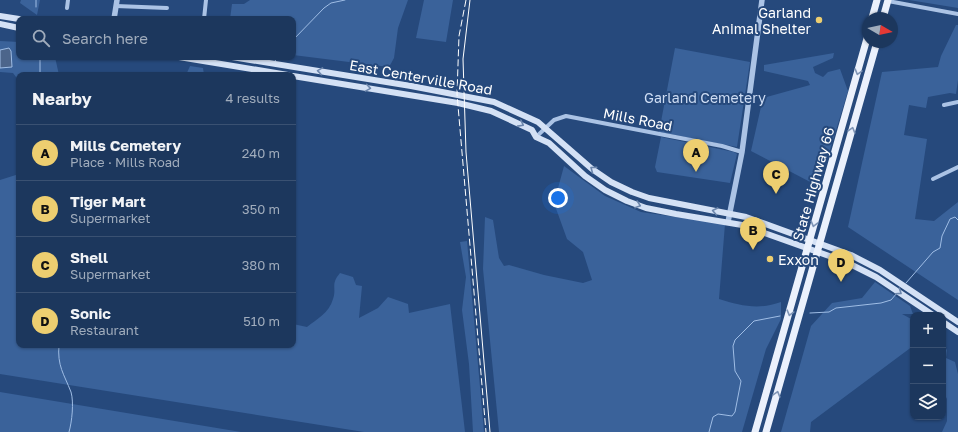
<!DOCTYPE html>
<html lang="en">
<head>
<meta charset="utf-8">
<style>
	:root { --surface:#1c375d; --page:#253f63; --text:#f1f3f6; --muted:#a0acbc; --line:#3a5172; --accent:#edce70 }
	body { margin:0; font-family:"Golos Text",sans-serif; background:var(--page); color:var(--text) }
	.controls { position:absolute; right:12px; bottom:12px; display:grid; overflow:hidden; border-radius:8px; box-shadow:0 1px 3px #0004 }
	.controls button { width:36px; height:36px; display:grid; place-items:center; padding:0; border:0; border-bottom:1px solid var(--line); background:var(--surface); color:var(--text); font:20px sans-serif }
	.compass { position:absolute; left:862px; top:12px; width:36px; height:36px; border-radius:50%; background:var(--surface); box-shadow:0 1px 3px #0004; rotate:99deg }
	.you { position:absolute; left:558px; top:198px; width:14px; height:14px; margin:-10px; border:3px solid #fff; border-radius:50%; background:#1a73e8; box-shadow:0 0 0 6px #1a73e833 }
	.badge { display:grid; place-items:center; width:26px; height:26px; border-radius:50%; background:var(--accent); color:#111; font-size:13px; font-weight:700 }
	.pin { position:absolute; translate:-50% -33px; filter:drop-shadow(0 1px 2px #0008) }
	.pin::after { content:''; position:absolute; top:21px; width:14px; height:12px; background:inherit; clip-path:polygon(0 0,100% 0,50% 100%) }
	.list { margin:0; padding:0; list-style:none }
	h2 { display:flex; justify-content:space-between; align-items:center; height:52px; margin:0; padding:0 16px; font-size:17px }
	h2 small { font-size:13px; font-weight:400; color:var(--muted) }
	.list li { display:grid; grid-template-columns:26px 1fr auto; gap:12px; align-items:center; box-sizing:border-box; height:56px; padding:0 16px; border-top:1px solid var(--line) }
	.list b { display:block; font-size:15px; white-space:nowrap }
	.list p { margin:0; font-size:13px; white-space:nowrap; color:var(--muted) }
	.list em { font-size:13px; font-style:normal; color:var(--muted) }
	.icon { flex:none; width:22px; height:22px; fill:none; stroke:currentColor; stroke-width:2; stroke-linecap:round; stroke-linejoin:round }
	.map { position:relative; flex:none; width:958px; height:432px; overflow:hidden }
	.search { position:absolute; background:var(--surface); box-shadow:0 1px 3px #0004; left:16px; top:16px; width:280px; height:44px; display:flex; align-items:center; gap:10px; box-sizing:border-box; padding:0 14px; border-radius:8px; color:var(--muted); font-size:15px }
	.panel { position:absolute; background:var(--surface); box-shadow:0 1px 3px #0004; left:16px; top:72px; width:280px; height:276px; border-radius:8px }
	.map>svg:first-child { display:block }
	.green { fill:#3a629a }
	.water { fill:#4c658b; stroke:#9fbde5 }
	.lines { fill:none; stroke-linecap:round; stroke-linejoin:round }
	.stream { stroke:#9fbde5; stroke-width:1 }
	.minor { stroke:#abc3e5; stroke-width:4 }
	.tertiary { stroke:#abc3e5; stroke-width:5.5 }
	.secondary { stroke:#d4e1f5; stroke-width:6 }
	.primary { stroke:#ebf1fc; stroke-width:7 }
	.tram { stroke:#fff; stroke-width:1 }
	.rail { stroke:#fff; stroke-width:1; stroke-dasharray:7 3; stroke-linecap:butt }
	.oneway { stroke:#6c86ac }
	.oneway2 { stroke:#7f95b6 }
	.poi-dot { fill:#edce70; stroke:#26497c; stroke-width:1.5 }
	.labels { text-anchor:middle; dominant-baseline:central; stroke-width:4; stroke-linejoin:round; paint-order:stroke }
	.poi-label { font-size:14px; fill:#fff; stroke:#26497c; text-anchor:end }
	.street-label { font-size:14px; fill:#fff; stroke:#26497c }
	.park-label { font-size:14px; fill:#ceddf4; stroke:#26497c }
</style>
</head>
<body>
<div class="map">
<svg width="958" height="432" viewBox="0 0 958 432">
	<rect width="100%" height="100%" fill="#26497c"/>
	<!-- green -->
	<path class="green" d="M21 0H40L37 15 20 3Z
		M250 0H408L398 28 394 58 389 67 293 55V19H230L232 4H244Z
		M424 0H453L446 42 416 38Z
		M909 0H958V8Z
		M956 25H958V80L956 94 950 93 928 97 926 108 909 105 904 135 927 139 915 219 934 221 958 202V300L848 227 882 72 938 67 941 56Z
		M0 41 19 42V57H55L59 75H19V81L13 73 0 72Z
		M675 48 750 62 737 147 659 132Z
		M834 53 833 58 813 67 815 73 823 77 828 72 840 69 848 91 830 150 814 184 751 151 763 98 810 85 808 81 764 71V65Z
		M190 66 203 68 204 75H186Z
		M661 137 734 152 737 154 730 183 657 172 655 167Z
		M564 166 605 196 641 212 725 224 719 299C741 306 759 310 781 302V319L766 349 742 432H499L483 269 485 217 493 220 499 258 504 266 509 265 544 275 583 283 592 280 583 252 567 239 554 203Z
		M19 174V345H293V324L307 327C317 319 329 313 333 299 337 287 330 285 340 273L353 277 356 285 362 286 359 318 378 308 388 297 408 304 409 313 450 304 465 432H364L0 374V180Z
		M467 241 484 432H473L469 364 462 310 466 277 460 242Z
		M875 282 910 306 913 314H902L913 320V346L811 422 810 432H781L811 326 832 303 862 298Z
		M943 345 947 350 946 358 955 362 958 374V432H942L947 421V399L943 391Z
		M0 392 241 432H0Z"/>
	<!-- water -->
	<path class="water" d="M9 48 11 51 12 67 0 68V50Z"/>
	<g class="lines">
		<!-- stream -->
		<path class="stream" d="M36 7V0
			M293 40 324 8 331 3 345 0
			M275 61 278 57
			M40 75V57
			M906 283 933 252 940 248 942 236 950 219 955 217 958 220
			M810 313 829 312 836 308 881 303 891 300 897 293
			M59 345C57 366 64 374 71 392 74 402 72 422 69 432
			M709 432 713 417 718 414 732 416 735 412 741 381 735 371 733 346 735 340 754 321 780 316"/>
		<!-- minor -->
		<path class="minor" d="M888 1 958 14
			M116 6 167 8
			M67 8 68 0
			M204 19 206 0
			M944 105 958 102
			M536 137 554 120 566 116 722 146 742 152
			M933 179 958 167"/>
		<!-- tertiary -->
		<path class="tertiary" d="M114 19 117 0
			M728 222 742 152 762 0"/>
		<!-- secondary -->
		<path class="secondary" d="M0 16 19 19
			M0 24 19 28
			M179 57 288 75
			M232 57 411 86 494 102 538 122 592 169 611 182 632 192 649 198 746 217 851 255 880 270 958 322
			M293 76 458 103 491 111 532 130 536 137 549 143 585 176 605 190 627 201 646 208 676 214 742 225 846 262 876 277 933 315
			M943 322 958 332"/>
		<!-- primary -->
		<path class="primary" d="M872 18 877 0
			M883 18 888 0
			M755 432 868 35
			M766 432 877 42"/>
		<!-- tram -->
		<path class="tram" d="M470 0 463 59 466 152 490 432"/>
		<!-- rail -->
		<path class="rail" d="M466 0 459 36 457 94 486 432"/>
	</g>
	<!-- one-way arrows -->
	<defs><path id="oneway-chevron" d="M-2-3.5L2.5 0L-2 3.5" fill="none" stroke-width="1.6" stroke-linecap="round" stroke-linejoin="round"/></defs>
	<g class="oneway">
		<use href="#oneway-chevron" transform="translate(320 71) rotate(-171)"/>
		<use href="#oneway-chevron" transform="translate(368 88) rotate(9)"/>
		<use href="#oneway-chevron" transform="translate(521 124) rotate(28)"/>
		<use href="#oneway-chevron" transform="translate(593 169) rotate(-143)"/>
		<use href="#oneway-chevron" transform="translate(638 205) rotate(19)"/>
		<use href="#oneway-chevron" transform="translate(715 211) rotate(-169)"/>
		<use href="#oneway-chevron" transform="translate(899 292) rotate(34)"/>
	</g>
	<g class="oneway2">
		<use href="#oneway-chevron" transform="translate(858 72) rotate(106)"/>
		<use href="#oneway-chevron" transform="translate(852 130) rotate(-74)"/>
		<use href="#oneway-chevron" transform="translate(814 224) rotate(105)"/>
		<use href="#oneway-chevron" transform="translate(790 313) rotate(105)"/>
		<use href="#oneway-chevron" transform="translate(777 394) rotate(-74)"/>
	</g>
	<!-- markers -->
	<g class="poi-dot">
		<circle cx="819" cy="20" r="4"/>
		<circle cx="770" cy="259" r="4"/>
	</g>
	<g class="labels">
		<!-- poi labels -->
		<g class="poi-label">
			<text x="811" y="12">Garland<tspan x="811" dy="16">Animal Shelter</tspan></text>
			<text x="778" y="259" text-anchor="start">Exxon</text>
		</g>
		<!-- street labels -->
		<g class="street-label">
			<text transform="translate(421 77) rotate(10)">East Centerville Road</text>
			<text transform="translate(638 119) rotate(11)">Mills Road</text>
			<text transform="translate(813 184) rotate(-74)">State Highway 66</text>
		</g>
		<!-- park labels -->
		<g class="park-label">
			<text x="705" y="97">Garland Cemetery</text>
		</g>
	</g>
</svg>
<div class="controls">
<button>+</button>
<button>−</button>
<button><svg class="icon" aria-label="layers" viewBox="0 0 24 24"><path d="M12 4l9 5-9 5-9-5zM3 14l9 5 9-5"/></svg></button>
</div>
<svg class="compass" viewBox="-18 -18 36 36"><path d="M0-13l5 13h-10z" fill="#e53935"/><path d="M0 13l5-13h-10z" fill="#a0acbc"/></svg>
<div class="you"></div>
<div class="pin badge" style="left:696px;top:172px">A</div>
<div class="pin badge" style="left:753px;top:250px">B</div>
<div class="pin badge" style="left:776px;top:194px">C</div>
<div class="pin badge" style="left:841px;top:282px">D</div>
<div class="search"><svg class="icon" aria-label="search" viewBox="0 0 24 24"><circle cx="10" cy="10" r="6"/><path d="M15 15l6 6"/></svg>Search here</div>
<section class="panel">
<h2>Nearby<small>4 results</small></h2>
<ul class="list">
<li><span class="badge">A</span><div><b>Mills Cemetery</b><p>Place · Mills Road</p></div><em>240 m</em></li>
<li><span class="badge">B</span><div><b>Tiger Mart</b><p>Supermarket</p></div><em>350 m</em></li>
<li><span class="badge">C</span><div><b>Shell</b><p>Supermarket</p></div><em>380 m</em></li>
<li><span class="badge">D</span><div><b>Sonic</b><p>Restaurant</p></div><em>510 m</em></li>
</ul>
</section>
</div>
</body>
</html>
